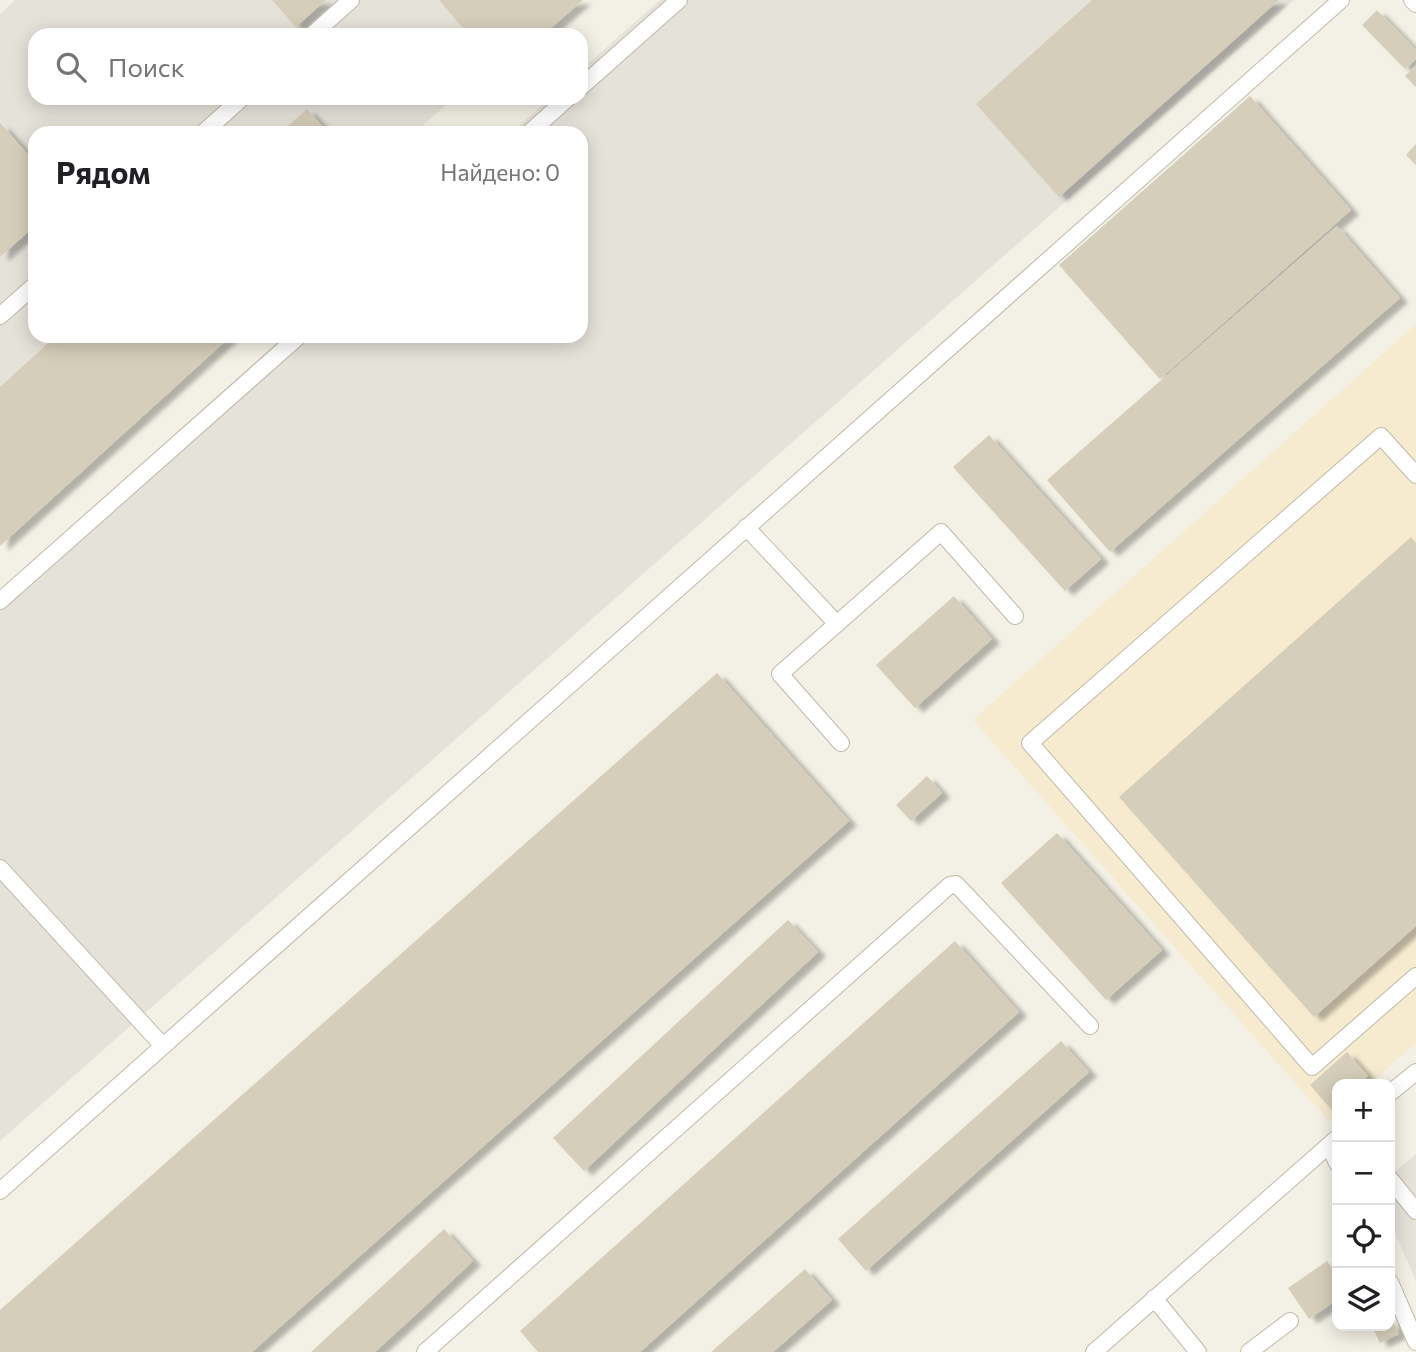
<!DOCTYPE html>
<html lang="ru">
<head>
<meta charset="utf-8">
<style>
	:root { --surface:#fff; --page:#f2f2f2; --text:#202124; --muted:#757577; --line:#e0e0e0 }
	body { margin:0; font-family:Commissioner,sans-serif; background:var(--page); color:var(--text) }
	.controls { position:absolute; right:21px; bottom:21px; display:grid; overflow:hidden; border-radius:14px; box-shadow:0 4px 18px #0003 }
	.controls button { width:63px; height:63px; display:grid; place-items:center; padding:0; border:0; border-bottom:2px solid var(--line); background:var(--surface); color:var(--text); font:35px sans-serif }
	.list { margin:0; padding:0; list-style:none }
	h2 { display:flex; justify-content:space-between; align-items:center; height:91px; margin:0; padding:0 28px; font-size:30px }
	h2 small { font-size:23px; font-weight:400; color:var(--muted) }
	.icon { flex:none; width:38px; height:38px; fill:none; stroke:currentColor; stroke-width:2; stroke-linecap:round; stroke-linejoin:round }
	.map { position:relative; flex:none; width:1416px; height:1352px; overflow:hidden }
	.search { position:absolute; background:var(--surface); box-shadow:0 4px 18px #0003; left:28px; top:28px; width:560px; height:77px; display:flex; align-items:center; gap:18px; box-sizing:border-box; padding:0 24px; border-radius:21px; color:var(--muted); font-size:26px }
	.panel { position:absolute; background:var(--surface); box-shadow:0 4px 18px #0003; left:28px; top:126px; width:560px; height:217px; border-radius:21px }
	.map>svg:first-child { display:block }
	.commercial { fill:#f6ebcf }
	.industrial { fill:#e5e2da }
	.building { fill:#d5ceba; filter:url(#shadow) }
	.lines { fill:none; stroke-linecap:round; stroke-linejoin:round }
	.lane-casing { stroke:#bebaa7; stroke-width:18 }
	.lane { stroke:#fff; stroke-width:16 }
</style>
</head>
<body>
<div class="map">
<svg width="1416" height="1352" viewBox="0 0 1416 1352">
	<defs>
		<filter id="shadow"><feDropShadow dx="8" dy="4.5" stdDeviation="2" flood-color="#0004"/></filter>
	</defs>
	<rect width="100%" height="100%" fill="#f3f1e5"/>
	<!-- commercial -->
	<path class="commercial" d="M1416 324V1043L1369 1084H1337V1113L1329 1121 973 720Z"/>
	<!-- industrial -->
	<path class="industrial" d="M15 0H565L525 35H35V98H454L414 133H35V336H184L0 501V14Z
		M660 0H1294L0 1141V604L186 424 284 336H581V133H511L550 98H581V70Z
		M1416 1154V1281L1390 1222V1176Z"/>
	<!-- building -->
	<path class="building" d="M272 0H326L296 27Z
		M439 0H583L543 35H469Z
		M1092 0H1279L1059 197 976 104Z
		M1377 10 1416 50V59L1405 69 1362 25Z
		M1416 65V87L1405 76Z
		M1250 96 1351 210 1160 379 1059 265Z
		M307 109 329 133H280Z
		M0 123 35 162V226L0 257Z
		M1416 144V165L1406 155Z
		M1337 226 1400 298 1110 552 1047 480Z
		M56 336H231L0 546V387Z
		M989 435 1101 559 1065 591 953 467Z
		M1411 537 1416 543V926L1314 1017 1119 797Z
		M954 596 992 639 915 708 876 665Z
		M717 673 849 821 252 1352H0V1310Z
		M927 776 942 793 911 821 896 805Z
		M1057 833 1162 950 1106 1000 1001 883Z
		M788 920 818 952 584 1171 553 1138Z
		M955 941 1019 1012 640 1352H538L520 1331Z
		M1061 1041 1089 1072 866 1271 838 1239Z
		M1347 1052 1368 1076 1359 1084H1337V1103L1331 1109 1310 1085Z
		M444 1229 473 1261 423 1308 375 1352H311Z
		M1327 1261 1337 1275V1300L1309 1319 1288 1288Z
		M805 1269 832 1300 773 1352H711Z
		M1390 1315 1399 1334 1380 1343 1372 1326H1390Z"/>
	<g class="lines">
		<!-- lane casing -->
		<g class="lane-casing">
			<path id="lane" d="M1412 0 1416 4
				M312 35 351 0
				M581 87 679 0
				M203 133 242 98
				M529 133 568 98
				M0 316 35 285
				M1416 475 1381 436 1030 743 1312 1067 1416 976
				M746 527 837 624
				M0 601 299 336
				M841 743 780 674 941 532 1015 616
				M0 868 163 1046
				M1390 1093 1416 1072
				M1329 1145 1337 1163
				M1390 1179 1416 1211
				M0 1191 1341 0
				M1390 1282 1416 1342
				M1154 1298 1198 1352
				M425 1352 950 885 956 884 1090 1026
				M1094 1352 1337 1138
				M1249 1352 1290 1321"/>
		</g>
		<!-- lane -->
		<use href="#lane" class="lane"/>
	</g>
</svg>
<div class="controls">
<button>+</button>
<button>−</button>
<button><svg class="icon" aria-label="locate" viewBox="0 0 24 24"><circle cx="12" cy="12" r="6"/><path d="M12 2v4M12 18v4M2 12h4M18 12h4"/></svg></button>
<button><svg class="icon" aria-label="layers" viewBox="0 0 24 24"><path d="M12 4l9 5-9 5-9-5zM3 14l9 5 9-5"/></svg></button>
</div>
<div class="search"><svg class="icon" aria-label="search" viewBox="0 0 24 24"><circle cx="10" cy="10" r="6"/><path d="M15 15l6 6"/></svg>Поиск</div>
<section class="panel">
<h2>Рядом<small>Найдено: 0</small></h2>
<ul class="list">
</ul>
</section>
</div>
</body>
</html>
